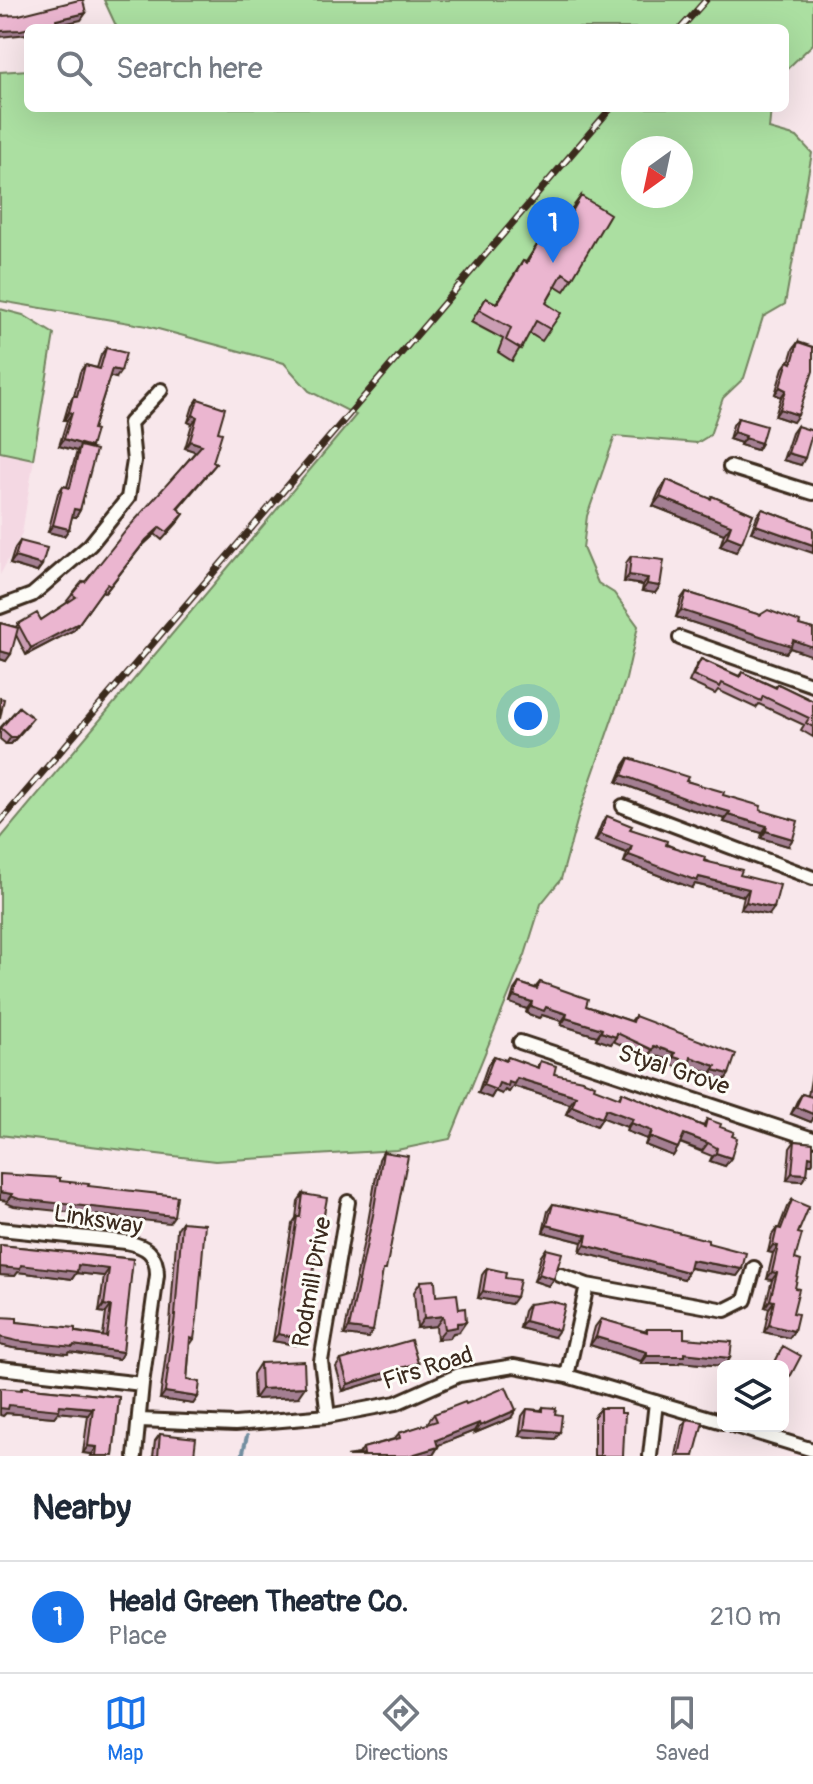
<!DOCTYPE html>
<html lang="en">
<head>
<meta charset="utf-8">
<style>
	:root { --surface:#fff; --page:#f6f6f7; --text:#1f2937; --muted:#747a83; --line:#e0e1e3; --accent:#1a73e8 }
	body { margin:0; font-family:Pangolin,sans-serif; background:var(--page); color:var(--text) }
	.controls { position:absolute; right:24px; bottom:24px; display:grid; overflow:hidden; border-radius:12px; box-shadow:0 8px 32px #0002 }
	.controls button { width:72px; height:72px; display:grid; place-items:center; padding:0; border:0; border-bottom:2px solid var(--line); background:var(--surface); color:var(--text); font:40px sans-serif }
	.compass { position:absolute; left:621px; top:136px; width:72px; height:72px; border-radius:50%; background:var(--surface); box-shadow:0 8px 32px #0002; rotate:213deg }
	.you { position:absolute; left:528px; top:716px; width:28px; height:28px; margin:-20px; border:6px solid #fff; border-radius:50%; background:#1a73e8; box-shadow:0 0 0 12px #1a73e833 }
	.badge { display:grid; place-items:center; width:52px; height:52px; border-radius:50%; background:var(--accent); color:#fff; font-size:26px; font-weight:700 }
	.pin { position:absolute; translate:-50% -66px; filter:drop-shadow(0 2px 4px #0008) }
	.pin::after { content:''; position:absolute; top:42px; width:28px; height:24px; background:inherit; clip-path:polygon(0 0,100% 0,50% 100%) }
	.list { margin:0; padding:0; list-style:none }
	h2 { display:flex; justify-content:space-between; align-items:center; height:104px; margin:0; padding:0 32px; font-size:34px }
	h2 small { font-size:26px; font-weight:400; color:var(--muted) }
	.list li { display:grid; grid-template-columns:52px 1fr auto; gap:24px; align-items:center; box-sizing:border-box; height:112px; padding:0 32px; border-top:2px solid var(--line) }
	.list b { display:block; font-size:30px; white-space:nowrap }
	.list p { margin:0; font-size:26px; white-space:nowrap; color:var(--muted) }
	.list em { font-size:26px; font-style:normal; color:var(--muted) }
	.icon { flex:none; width:44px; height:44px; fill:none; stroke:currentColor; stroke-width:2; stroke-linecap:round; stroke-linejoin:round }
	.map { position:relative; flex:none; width:813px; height:1456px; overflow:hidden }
	.search { position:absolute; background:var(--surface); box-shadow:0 8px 32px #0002; left:24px; right:24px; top:24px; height:88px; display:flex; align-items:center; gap:20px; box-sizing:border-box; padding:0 28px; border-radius:12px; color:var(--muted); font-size:30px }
	.sheet { height:216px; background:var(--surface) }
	nav { display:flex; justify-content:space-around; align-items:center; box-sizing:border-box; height:112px; border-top:2px solid var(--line); background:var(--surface); font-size:22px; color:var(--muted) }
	nav a { display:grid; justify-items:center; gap:4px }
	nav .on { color:var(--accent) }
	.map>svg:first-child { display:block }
	.built { fill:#f4d8e3 }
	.green { fill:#abdfa1; stroke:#738460; stroke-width:2; fill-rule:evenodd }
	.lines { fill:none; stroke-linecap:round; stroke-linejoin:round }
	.stream { stroke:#738ea0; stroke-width:4 }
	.street-casing { stroke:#3b2a1e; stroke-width:18 }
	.street { stroke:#fdfcf7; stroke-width:12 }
	.rail-casing { stroke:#3b2a1e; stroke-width:7 }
	.rail { stroke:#fdfcf7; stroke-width:4; stroke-dasharray:12; stroke-linecap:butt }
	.wall { fill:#ca9db3; stroke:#3b2a1e; stroke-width:2 }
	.shaded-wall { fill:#a47f92; stroke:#3b2a1e; stroke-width:2 }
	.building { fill:#ebb6d0; stroke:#3b2a1e; stroke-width:2 }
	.labels { text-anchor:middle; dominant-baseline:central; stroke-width:6; stroke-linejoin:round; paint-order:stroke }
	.street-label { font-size:24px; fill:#3b2a1e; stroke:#fdfcf7 }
</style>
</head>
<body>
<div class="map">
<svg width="813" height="1456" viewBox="0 0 813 1456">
	<rect width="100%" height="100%" fill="#f8e7eb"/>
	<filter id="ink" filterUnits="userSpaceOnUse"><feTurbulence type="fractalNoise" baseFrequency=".0125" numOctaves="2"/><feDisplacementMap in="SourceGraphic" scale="16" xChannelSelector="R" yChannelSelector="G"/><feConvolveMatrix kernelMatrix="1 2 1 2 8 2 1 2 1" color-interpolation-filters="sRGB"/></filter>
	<g filter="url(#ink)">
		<!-- built -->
		<path class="built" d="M0 309 23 315 54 334 22 533 0 575Z"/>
		<!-- green -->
		<path class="green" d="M104 0H813V44L785 71V28H117Z
			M28 70V108H771L769 129 797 137 812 153 785 304 763 317 744 378 723 398 710 435 697 443 615 436 587 516 583 548 598 583 614 593 638 626 626 679 579 814 561 879 541 904 525 955 450 1139 397 1150 215 1161 0 1135V839L356 415 309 391 284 363 147 326 0 301V72ZM633 148H681V196H633Z
			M0 309 23 315 54 334 33 459 0 452Z"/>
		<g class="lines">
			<!-- stream -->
			<path class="stream" d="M242 1456 247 1436"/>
			<!-- street casing -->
			<g class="street-casing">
				<path id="street" d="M730 467 813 493
					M0 607 32 595 90 545 128 498 134 461 130 423 161 390
					M680 638 813 685
					M623 806 813 878
					M520 1042 813 1139
					M0 1229 126 1242C146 1246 157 1253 157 1275L142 1384 135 1456
					M560 1275 587 1285
					M0 1368 142 1384
					M567 1376 587 1285 725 1310 745 1300 754 1268
					M328 1416 321 1361 348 1202
					M140 1420 235 1424 328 1416 396 1403 459 1375 514 1366 567 1376 723 1422
					M735 1426 813 1450
					M650 1456 656 1402"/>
			</g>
			<!-- street -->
			<use href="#street" class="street"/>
			<!-- rail casing -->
			<g class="rail-casing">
				<path id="rail" d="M681 28 706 0
					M0 822 611 108"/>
			</g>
			<!-- rail -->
			<use href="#rail" class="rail"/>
		</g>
		<!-- wall -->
		<path class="wall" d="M581 196 572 279 564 291 556 286 546 303 550 329 542 341 529 333 512 361 498 352 503 339 471 322 486 298 496 303 523 261 526 262 540 240 551 246 572 208Z
			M798 342 793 422 775 416 781 397 775 394 783 368 788 361 789 362 793 349Z
			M106 348 116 378 110 376 93 429 80 510 76 517 72 516 69 529 64 536 48 532 58 493 63 486 67 487 77 451 59 446 67 420H64L69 403 74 396 80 372 85 365 97 368 101 355Z
			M198 399 218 432 213 462 216 464 178 509 184 514 179 521 162 540 155 534 141 547 105 593 102 591 74 630 26 655 16 635 6 661 0 659V623L16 627 18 624 41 620 68 602 67 601 83 581 85 582 196 451 185 448 192 424 188 422 193 406Z
			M738 418 761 443 757 450 740 445 741 443 729 439 733 425Z
			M797 426 801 465 783 460 792 433Z
			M667 480 710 499 712 496 753 514 736 552 720 546 724 534 653 506 660 490Z
			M762 509 813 528 751 532 757 516Z
			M20 541 42 565 37 572 10 564 15 548Z
			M631 556 660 586 655 593 642 591 643 585 624 582 626 563Z
			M686 592 760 615 813 629V656L790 648 786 653 676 617 681 599Z
			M701 659 739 676 742 672 775 687 778 684 813 701V737L801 730 804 725 759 704 756 708 718 690 715 694 689 682 696 666Z
			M19 707 28 725 11 744H6L0 739V728Z
			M629 758 760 810 788 846 761 838 762 833 724 822 725 819 687 808 617 782 624 765Z
			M607 816 630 829 740 875 769 915 741 909 744 896 695 884 692 888 624 862 627 853 595 841 602 823Z
			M540 982 586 1006 631 1021 635 1016 729 1074 724 1081 709 1077 711 1073 688 1065 685 1069 669 1064 670 1060 650 1054 648 1057 613 1041 611 1044 596 1039 597 1036 561 1025 562 1021 542 1015 539 1018 526 1013 527 1009 510 1003 514 990 519 983 535 988Z
			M494 1056 506 1060 508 1057 536 1068 540 1061 554 1074 618 1098 622 1092 703 1126 707 1119 732 1136 731 1158 725 1166 710 1161 712 1156 680 1143 673 1156 645 1145 647 1139 626 1131 627 1127 603 1117 597 1126 566 1114 570 1104 513 1086 509 1092 505 1090 502 1094 495 1091 491 1098 478 1093 488 1064Z
			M813 1068V1119L811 1122 791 1114 797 1101 802 1094 808 1096Z
			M795 1141 813 1143V1162L812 1164H808L807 1174 802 1181 787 1180 790 1148Z
			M383 1152 382 1275 368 1338 344 1335 368 1222 379 1159Z
			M303 1194 296 1345 273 1341 292 1224 296 1218 298 1201Z
			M792 1200 798 1233 795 1259 793 1313 789 1338 764 1332 769 1308 765 1307 772 1280 767 1279 773 1253 768 1252 772 1235 777 1228H779L787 1207Z
			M553 1204 708 1243 742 1269 737 1276 689 1268 684 1279 580 1252 582 1242 543 1232 548 1211Z
			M182 1222 194 1339 190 1345 187 1380 198 1397 193 1404 160 1399 170 1323 177 1229Z
			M0 1245 133 1259 119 1359 70 1352 68 1354 13 1348 0 1345V1317L17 1322 103 1336 106 1313 99 1312 104 1276 76 1273 72 1279 18 1272 15 1276 0 1275Z
			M546 1249 549 1286 534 1281 541 1256Z
			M487 1268 505 1278 511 1304 478 1298 482 1275Z
			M421 1281 436 1296 459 1332 453 1333 450 1338 437 1339 436 1326 417 1328 414 1292Z
			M529 1304 554 1337 520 1328 524 1311Z
			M601 1319 644 1332 647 1329 684 1338 730 1358 725 1366H723L680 1362 678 1364H641V1361L590 1345 595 1327Z
			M341 1360 418 1363 413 1370 343 1391 336 1367Z
			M260 1363 298 1397 254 1399 253 1374Z
			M22 1387 119 1397 113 1456H91L92 1454 83 1453 88 1415 58 1412 54 1417 6 1413 3 1416Z
			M466 1404 511 1418 475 1433 474 1431 438 1445V1447L433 1455 428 1456H346L359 1454 363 1448 394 1439 399 1433 429 1424 428 1422 434 1414Z
			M543 1407 560 1432 555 1439 519 1436 522 1416 527 1409 541 1410Z
			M600 1408 623 1456H594V1417Z
			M687 1419 694 1456H676L682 1426Z
			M160 1434 193 1456H153L155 1441Z"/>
		<!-- shaded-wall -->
		<path class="shaded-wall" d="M86 13 81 20 54 26 52 28H29L56 20Z
			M28 28V34L0 37V31Z
			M112 369 121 371 116 378 108 376Z
			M780 387 786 390 781 397 775 394Z
			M780 409 798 415 793 422 775 416Z
			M69 412 72 413 67 420H64Z
			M193 415 197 417 192 424 188 422Z
			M734 432 746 436 741 443 729 439Z
			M745 438 761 443 757 450 740 445Z
			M64 439 91 447 86 454 80 446 77 451 59 446Z
			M190 441 202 445 197 452 185 448Z
			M788 453 805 458 801 465 783 460Z
			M660 497 731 525 724 534 653 506Z
			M74 509 80 510 76 517 69 516Z
			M53 525 69 529 64 536 48 532Z
			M756 525 813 545V553L751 532Z
			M160 527 155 534 141 547 105 593 146 540Z
			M727 536 742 542 736 552 720 546Z
			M15 557 42 565 37 572 10 564Z
			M629 575 648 578 643 585 624 582Z
			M107 584 74 630 26 655 31 648Z
			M647 584 660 586 655 593 642 591Z
			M681 610 793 640 813 647V656L790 648 786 653 676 617Z
			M0 651 11 654 6 661 0 659Z
			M33 718 11 744H6L11 737Z
			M622 775 730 812 725 819 687 808 617 782Z
			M729 815 767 826 762 833 724 822Z
			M766 831 793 839 788 846 761 838Z
			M600 834 632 846 627 853 595 841Z
			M629 855 699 877 749 889 744 896 695 884 692 888 624 862Z
			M746 902 774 908 769 915 741 909Z
			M514 996 532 1002 527 1009 510 1003Z
			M531 1006 546 1007 567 1014 562 1021 542 1015 539 1018 526 1013Z
			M566 1018 602 1029 597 1036 561 1025Z
			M601 1032 616 1037 611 1044 596 1039Z
			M654 1046 675 1053 670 1060 650 1054Z
			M674 1057H691L716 1066 711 1073 688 1065 685 1069 669 1064Z
			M714 1070 729 1074 724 1081 709 1077Z
			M517 1078 576 1096 570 1104 513 1086 509 1092 505 1090 502 1094 495 1091 491 1098 478 1093 483 1085 509 1082Z
			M572 1106 602 1118 597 1126 566 1114Z
			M796 1107 813 1114V1119L811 1122 791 1114Z
			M606 1109 633 1119 627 1127 601 1117Z
			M631 1123 652 1131 647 1139 626 1131Z
			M684 1134 708 1143 702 1151 678 1142Z
			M650 1137 678 1148 673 1156 645 1145Z
			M716 1153 731 1158 725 1166 710 1161Z
			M809 1156 813 1157V1162L812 1164H804Z
			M792 1173 807 1174 802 1181 787 1180Z
			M0 1192 12 1194 7 1201 0 1200Z
			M11 1196 174 1216 169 1223 30 1208 14 1206 6 1203Z
			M547 1225 587 1235 582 1242 543 1232Z
			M585 1245 688 1272 684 1279 580 1252Z
			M773 1245 778 1246 773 1253 768 1252Z
			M691 1260 742 1269 737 1276 686 1267Z
			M21 1265H78L109 1269 104 1276 76 1273 72 1279 18 1272 15 1276 0 1275V1267Z
			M772 1272 777 1273 772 1280 767 1279Z
			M539 1274 554 1279 549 1286 534 1281Z
			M483 1291 516 1297 511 1304 478 1298Z
			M770 1300 774 1301 769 1308 765 1307Z
			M104 1305 111 1306 106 1313 99 1312Z
			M443 1316 436 1326 417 1328 424 1318Z
			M525 1321 559 1330 554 1337 520 1328Z
			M466 1322 459 1332 453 1333 450 1338 437 1339 445 1329 457 1323Z
			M769 1325 794 1331 789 1338 764 1332Z
			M349 1328 373 1331 368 1338 344 1335Z
			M278 1334 301 1338 296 1345 273 1341Z
			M0 1337 74 1345 123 1352 119 1359 70 1352 68 1354 13 1348 0 1345Z
			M596 1337 647 1352 641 1361 590 1345Z
			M684 1353 730 1358 725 1366H723L680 1362 678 1364H641L647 1356Z
			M418 1363 413 1370 343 1391 348 1384Z
			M305 1387 298 1397 254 1399 261 1389Z
			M165 1392 198 1397 193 1404 160 1399Z
			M9 1405H60L93 1408 88 1415 58 1412 54 1417 6 1413 3 1416 0 1415V1408Z
			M516 1410 511 1418 475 1433 480 1426Z
			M479 1423 474 1431 431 1448 436 1440Z
			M524 1429 560 1432 555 1439 519 1436Z
			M88 1446 97 1447 92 1454 83 1453Z
			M438 1447 433 1455 428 1456H408Z
			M180 1453 194 1455 193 1456H178Z"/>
		<!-- building -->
		<path class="building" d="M79 0H83L86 13 56 20V22L21 30 0 31V16L19 15Z
			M581 196 610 214 572 279 563 273 546 303 561 313 550 329 536 321 521 349 506 340 511 328 479 310 486 298 497 304 523 261 527 263 540 240 552 246Z
			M798 342 813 347V371L798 415 780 409 786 390 780 387 788 361 792 363Z
			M106 348 126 353 121 371 112 369 93 429 96 430 91 447 64 439 72 413 69 412 73 396H77L85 365 100 369Z
			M198 399 225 408 218 432 222 433 213 462 216 464 177 508 184 514 167 532 160 527 146 540 110 586 107 584 79 623 31 648 18 624 37 613 41 620 76 597 72 594 83 581 85 582 128 528 202 445 190 441 197 417 193 415Z
			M738 418 766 426 761 443 745 438 746 436 734 432Z
			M797 426 813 431 805 458 788 453Z
			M80 446 96 450 80 510 74 509 69 529 53 525 63 486 70 488Z
			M667 480 711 499 712 496 753 514 742 542 727 536 731 525 660 497Z
			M762 509 813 528V545L756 525Z
			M20 541 47 548 42 565 15 557Z
			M631 556 664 560 660 586 647 584 648 578 629 575Z
			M686 592 760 615 768 610 800 622 799 625 813 629V647L793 640 791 646 681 610Z
			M0 623 18 628 11 654 0 651Z
			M701 659 740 677 742 672 776 688 778 684 813 701V727L806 723 809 718 763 696 761 701 722 683 720 687 693 675Z
			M0 698 4 699 0 719Z
			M19 707 33 718 16 737H11L1 728Z
			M629 758 688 777 686 781 724 792 723 795 761 806 760 810 798 821 793 839 766 831 767 826 729 815 730 812 692 801 622 775Z
			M607 816 632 826 630 829 667 841 666 845 705 857 704 861 742 870 740 875 780 885 774 908 746 902 749 889 699 877 697 881 629 855 632 846 600 834Z
			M540 982 588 999 586 1006 633 1022 635 1016 736 1054 729 1074 714 1070 716 1066 691 1057 690 1062 674 1057 675 1053 654 1046 653 1050 617 1033 616 1037 601 1032 602 1029 566 1018 567 1014 546 1007 544 1011 531 1006 532 1002 514 996 519 983 537 989Z
			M494 1056 506 1061 508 1057 538 1068 540 1061 556 1066 554 1074 582 1080 595 1085 594 1088 620 1098 622 1092 705 1127 707 1119 721 1124 720 1127 734 1132 732 1136 737 1138 731 1158 716 1153 717 1148 708 1143 684 1134 678 1148 650 1137 652 1131 631 1123 633 1119 606 1109 602 1118 572 1106 576 1096 517 1078 514 1084 509 1082 508 1086 499 1083 496 1090 483 1085Z
			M813 1089V1114L796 1107 802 1094 812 1097Z
			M795 1141 813 1143V1157L809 1156 807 1174 792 1173Z
			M383 1152 408 1156 386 1270H383L373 1331 349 1328 373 1215Z
			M0 1174 60 1178V1181L89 1184 88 1186 177 1196 174 1216 19 1199 11 1196 12 1194 0 1192Z
			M303 1194 327 1198 301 1338 278 1334 297 1217H300Z
			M792 1200 809 1207 798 1233 802 1234 795 1259 801 1261 795 1288 799 1289 793 1313 798 1314 794 1331 769 1325 774 1301 770 1300 777 1273 772 1272 778 1246 773 1245 777 1228 781 1229Z
			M553 1204 619 1217 708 1240V1243L746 1253 742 1269 691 1260 688 1272 585 1245 587 1235 547 1225Z
			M182 1222 205 1224 197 1319 194 1339 190 1338 187 1380 200 1382 198 1397 165 1392 175 1316Z
			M0 1245 133 1259 123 1352 74 1345 73 1347 17 1341 0 1337V1317L17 1318V1322L75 1328V1332L107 1337 111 1306 104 1305 109 1269 78 1265 77 1272 21 1265 20 1269 0 1267Z
			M546 1249 562 1253 554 1279 539 1274Z
			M487 1268 506 1272 505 1278 520 1280 516 1297 483 1291Z
			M435 1280 436 1296 457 1294 459 1309 465 1308 466 1322 457 1323V1327L445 1329 443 1316 424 1318 421 1281Z
			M550 1301 565 1305 559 1330 525 1321 529 1304Z
			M601 1319 647 1332V1329H684V1338L732 1342 730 1358 684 1353V1356H647V1352L596 1337Z
			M411 1340 418 1363 348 1384 341 1360Z
			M783 1346 801 1356 791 1375 783 1381V1366H773Z
			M304 1361 305 1387 261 1389 260 1363Z
			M22 1387 119 1397 113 1456H96L97 1447 88 1446 93 1408 60 1405 59 1410 9 1405 8 1409 0 1408V1388L22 1390Z
			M506 1387 516 1410 480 1426 479 1423 436 1440 438 1447 408 1456H346L364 1454 363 1448 400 1438 399 1433 437 1421 434 1414 465 1402 466 1404Z
			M543 1407 556 1408 555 1414 562 1415 560 1432 524 1429 527 1409 543 1411Z
			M600 1408H621V1413H625L623 1456H600Z
			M687 1419 703 1422 694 1456H679Z
			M160 1434 196 1438 194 1455 180 1453 179 1456H158Z"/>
	</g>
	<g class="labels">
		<!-- street labels -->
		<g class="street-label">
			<text transform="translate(674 1070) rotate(18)">Styal Grove</text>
			<text transform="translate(98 1220) rotate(9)">Linksway</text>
			<text transform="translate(312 1282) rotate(-80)">Rodmill Drive</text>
			<text transform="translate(428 1368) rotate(-18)">Firs Road</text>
		</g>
	</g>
</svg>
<div class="controls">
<button><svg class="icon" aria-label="layers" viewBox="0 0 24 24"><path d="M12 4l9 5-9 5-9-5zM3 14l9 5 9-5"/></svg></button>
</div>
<svg class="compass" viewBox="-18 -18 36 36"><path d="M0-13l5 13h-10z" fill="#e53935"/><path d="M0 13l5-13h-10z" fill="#747a83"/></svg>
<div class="you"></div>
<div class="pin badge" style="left:553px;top:263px">1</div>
<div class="search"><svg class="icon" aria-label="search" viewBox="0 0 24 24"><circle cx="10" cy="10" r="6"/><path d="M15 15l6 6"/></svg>Search here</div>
</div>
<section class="sheet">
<h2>Nearby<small></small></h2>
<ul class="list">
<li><span class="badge">1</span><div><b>Heald Green Theatre Co.</b><p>Place</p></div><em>210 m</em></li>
</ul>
</section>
<nav>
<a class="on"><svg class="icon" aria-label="map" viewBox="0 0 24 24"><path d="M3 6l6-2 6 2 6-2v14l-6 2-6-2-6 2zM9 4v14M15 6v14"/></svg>Map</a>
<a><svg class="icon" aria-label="directions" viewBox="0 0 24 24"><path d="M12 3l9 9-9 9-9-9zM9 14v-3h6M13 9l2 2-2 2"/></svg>Directions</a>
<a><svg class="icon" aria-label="saved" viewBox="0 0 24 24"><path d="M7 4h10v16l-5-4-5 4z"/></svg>Saved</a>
</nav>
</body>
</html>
